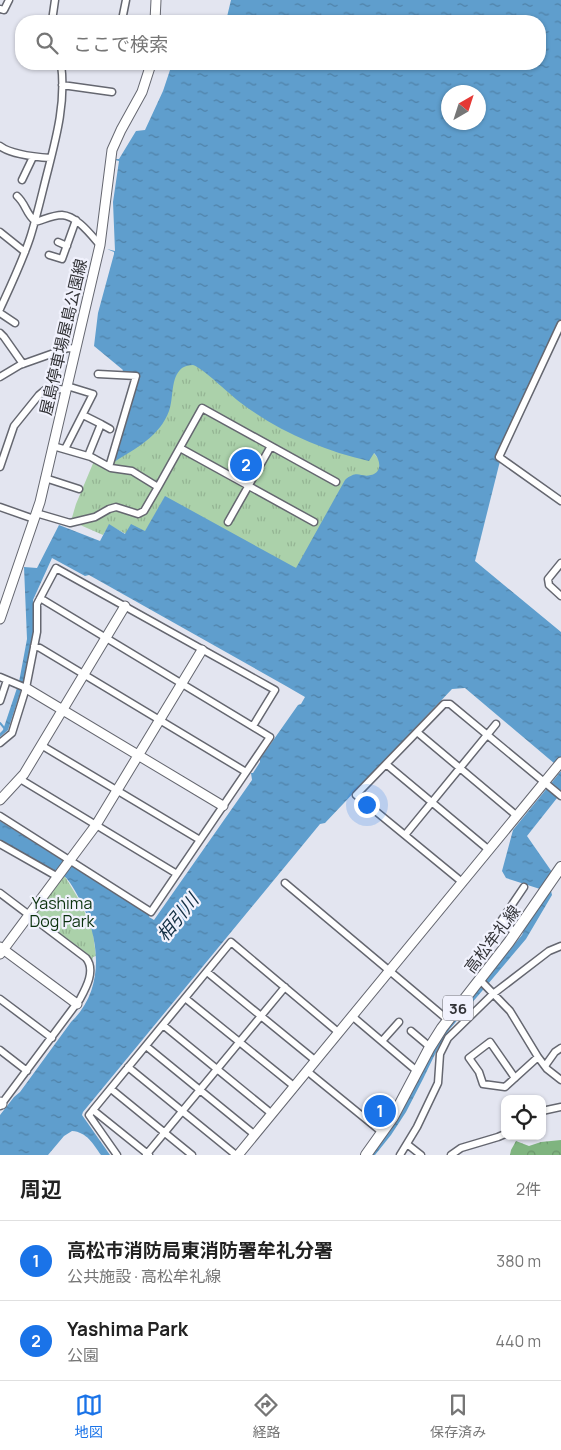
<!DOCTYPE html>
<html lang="ja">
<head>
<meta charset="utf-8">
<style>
	:root { --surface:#fff; --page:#f2f2f2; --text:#222; --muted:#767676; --line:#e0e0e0; --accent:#1a73e8 }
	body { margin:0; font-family:Manrope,"Noto Sans JP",sans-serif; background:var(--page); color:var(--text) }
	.controls { position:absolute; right:15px; bottom:15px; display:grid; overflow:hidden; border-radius:10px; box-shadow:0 1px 4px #0004 }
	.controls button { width:45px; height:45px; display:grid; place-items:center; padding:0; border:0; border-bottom:1px solid var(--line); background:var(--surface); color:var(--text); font:25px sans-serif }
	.compass { position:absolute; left:441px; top:85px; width:45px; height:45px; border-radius:50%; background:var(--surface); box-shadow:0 1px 4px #0004; rotate:39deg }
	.you { position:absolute; left:366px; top:804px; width:18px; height:18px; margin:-12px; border:4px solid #fff; border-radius:50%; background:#1a73e8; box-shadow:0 0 0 8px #1a73e833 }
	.badge { display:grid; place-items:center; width:32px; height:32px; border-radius:50%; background:var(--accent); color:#fff; font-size:16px; font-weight:700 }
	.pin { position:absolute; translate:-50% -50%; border:2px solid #fff; box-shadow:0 1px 5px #0006 }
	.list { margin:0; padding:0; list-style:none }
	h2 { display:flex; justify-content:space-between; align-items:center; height:65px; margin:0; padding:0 20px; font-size:21px }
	h2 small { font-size:16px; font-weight:400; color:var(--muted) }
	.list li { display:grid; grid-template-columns:32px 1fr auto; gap:15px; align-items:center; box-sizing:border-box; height:80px; padding:0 20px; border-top:1px solid var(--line) }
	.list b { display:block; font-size:19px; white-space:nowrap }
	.list p { margin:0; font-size:16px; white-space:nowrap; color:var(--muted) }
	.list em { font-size:16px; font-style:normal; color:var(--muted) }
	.icon { flex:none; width:28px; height:28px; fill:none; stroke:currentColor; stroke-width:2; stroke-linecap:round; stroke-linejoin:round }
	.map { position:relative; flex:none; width:561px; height:1155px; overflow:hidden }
	.search { position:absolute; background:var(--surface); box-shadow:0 1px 4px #0004; left:15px; right:15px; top:15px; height:55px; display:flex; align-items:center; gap:12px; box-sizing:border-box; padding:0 18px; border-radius:20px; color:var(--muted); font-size:19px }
	.sheet { height:225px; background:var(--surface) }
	nav { display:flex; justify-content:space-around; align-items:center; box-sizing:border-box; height:70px; border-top:1px solid var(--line); background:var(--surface); font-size:14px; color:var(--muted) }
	nav a { display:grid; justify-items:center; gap:2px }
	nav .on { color:var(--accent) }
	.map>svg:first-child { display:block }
	.forest { fill:url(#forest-crowns) }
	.park { fill:url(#park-tufts) }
	.water { fill:url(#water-ripples); fill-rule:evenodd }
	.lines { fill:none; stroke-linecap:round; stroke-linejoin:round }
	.stream { stroke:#5f9ecd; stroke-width:2 }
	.street-casing { stroke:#656770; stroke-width:9 }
	.secondary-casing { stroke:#656770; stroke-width:11 }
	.primary-casing { stroke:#656770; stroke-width:12 }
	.street { stroke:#fff; stroke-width:6 }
	.secondary { stroke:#fff; stroke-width:9 }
	.primary { stroke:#fff; stroke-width:10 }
	.labels { text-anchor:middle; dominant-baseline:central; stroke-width:4.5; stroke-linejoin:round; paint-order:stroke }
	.shield { fill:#f1f2fd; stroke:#6b6c72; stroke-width:1 }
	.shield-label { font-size:15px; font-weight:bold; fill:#323337 }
	.street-label { font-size:16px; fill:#323337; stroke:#f1f2fd }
	.park-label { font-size:16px; fill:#0b320e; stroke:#f1f2fd }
	.water-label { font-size:18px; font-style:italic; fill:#132f43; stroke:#f1f2fd }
</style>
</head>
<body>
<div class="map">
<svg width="561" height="1155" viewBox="0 0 561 1155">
	<defs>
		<pattern id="forest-crowns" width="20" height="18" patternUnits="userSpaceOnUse" patternTransform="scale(1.25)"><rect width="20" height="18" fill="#7fb47f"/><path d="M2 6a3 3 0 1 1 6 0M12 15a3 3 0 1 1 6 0" fill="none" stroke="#699369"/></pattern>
		<pattern id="park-tufts" width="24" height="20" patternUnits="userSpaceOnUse" patternTransform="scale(1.25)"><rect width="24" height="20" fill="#abd1aa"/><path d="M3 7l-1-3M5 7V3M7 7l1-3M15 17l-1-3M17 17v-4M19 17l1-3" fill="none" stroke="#94b493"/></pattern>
		<pattern id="water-ripples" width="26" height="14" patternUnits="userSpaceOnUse" patternTransform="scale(1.25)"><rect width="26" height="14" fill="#5f9ecd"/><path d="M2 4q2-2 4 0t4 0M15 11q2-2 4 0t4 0" fill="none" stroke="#4f81a7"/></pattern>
	</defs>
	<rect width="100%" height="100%" fill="#e3e5f0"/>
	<!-- forest -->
	<path class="forest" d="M561 1140V1155H510L511 1150 516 1141 529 1146 541 1142Z"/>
	<!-- park -->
	<path class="park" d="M191 360 373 452 380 461 379 471 296 569 165 497 145 532 126 534 109 525 103 535 71 521 76 504 94 461 110 466 168 376Z
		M64 875 81 903 93 933 96 956 93 957 92 961 36 918 35 914Z"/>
	<!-- water -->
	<path class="water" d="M231 0H561V320L495 458 500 462 499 465 475 561 561 632V769L465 688 452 689 325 823 320 824 83 1112 82 1115 110 1155H101C93 1144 87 1132 72 1131L64 1136 48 1155H0V1115L14 1097 20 1092 71 1022C106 989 100 937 79 898 75 891 70 881 64 876 58 871 50 868 43 865 29 856 14 848 0 840V821L140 909 150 915 149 917 154 920 252 780 251 773H253L260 762V759L298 705 301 704 305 697 286 686 89 575 85 576 52 558 33 600V633L23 684 8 730 0 737V733L3 730 19 682 27 639 24 567 37 568 59 525 100 541 109 524 125 534 131 524 145 531 165 496 296 568 345 480C358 469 360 478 371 475 383 472 380 459 374 453L369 461C324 451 278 431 241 403 230 395 203 368 193 365 189 365 185 366 182 368 170 378 174 398 169 411 160 436 135 449 114 462L139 376 99 371 122 372 123 370 94 346 98 313 114 254V252L107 249 115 251 113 202 119 161 115 160V159H119L136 131 145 130 163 91 172 64H179L216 70 217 64H540V21H226ZM448 92H478V122H448Z
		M561 771V793L527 836 552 872 548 878 552 895 526 939 449 1030 437 1050 423 1079 406 1112 391 1135 375 1155H370L433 1048 482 983 504 957 522 935 540 889 506 878 502 871 513 830Z"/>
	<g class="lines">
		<!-- stream -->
		<path class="stream" d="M0 723 5 729"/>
		<!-- street casing -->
		<g class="street-casing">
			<path id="street" d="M0 9 4 10 9 0
				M122 20 126 0
				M52 21 55 0
				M62 85 112 92
				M0 146C12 155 36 157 51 158
				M22 180 33 157
				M17 196C26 204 26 214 35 221
				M35 222C43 220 53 215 62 215 77 216 91 235 100 245
				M0 232 25 252
				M58 242 67 246
				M49 255 62 259 76 220
				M0 309C11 285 22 262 30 238 37 216 42 193 48 170 57 135 66 100 61 64
				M0 313 15 323
				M561 324 499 457 561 501
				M0 333 4 337 23 364
				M98 374 136 376 109 467
				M0 377 20 365 68 348 76 349
				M83 415 101 424 88 456
				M101 424 110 429
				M53 446 91 457 111 468 132 471 158 487 202 408 336 482
				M180 448 314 522
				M65 449 93 394 67 386
				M0 467 14 426 39 395 45 390 52 388 66 390
				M45 478 79 489
				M0 507 34 519
				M36 513 70 523 95 517 109 509 116 507 138 514 144 511 158 487
				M228 522 271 446
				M561 563 548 579 549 585 561 596
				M34 646 40 648 246 772
				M0 677 26 688
				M0 701 7 680
				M417 732 517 816
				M0 743 12 733 26 688 37 632V604L56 568 275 690 253 726
				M41 745 200 840
				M386 764 489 850
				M20 779 177 874
				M0 816 151 912 270 737 40 598
				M405 835 496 724
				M0 844 58 877
				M462 882 356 795 444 704H450L561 796
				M285 883 448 1020
				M0 893 86 958C96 970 86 988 80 999L0 1106
				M516 933 501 921 524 887
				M207 972 316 1061
				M480 980 510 1011 538 1057 547 1069 561 1080
				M185 998 295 1087
				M0 999 52 1038
				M352 1016 418 1072
				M163 1025 272 1114
				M411 1031 430 1047
				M382 1041 399 1022
				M146 1046 255 1135
				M0 1050 27 1071
				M545 1066 555 1052 561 1048
				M128 1067 236 1155
				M307 1071 383 1133
				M515 1078 490 1042 469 1058 479 1072 483 1084 505 1087 538 1057
				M111 1089 192 1155
				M93 1110 89 1115 117 1155
				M542 1111 561 1107
				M407 1144 421 1155
				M146 1155 285 987
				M149 1155 93 1110 231 942 338 1032
				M400 1155 417 1127 438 1083 440 1054 448 1038 493 994 549 951 561 946
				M451 1155 461 1148 498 1137 505 1134"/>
		</g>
		<!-- secondary casing -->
		<g class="secondary-casing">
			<path id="secondary" d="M155 21 156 0
				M0 619 40 502 100 245 112 150 121 130 142 92 151 64
				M26 688 223 806
				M0 800 24 774 125 606
				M0 947 77 1004
				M0 954 96 825 202 650
				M0 1102 2 1104
				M238 1155 561 762"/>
		</g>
		<!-- primary casing -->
		<g class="primary-casing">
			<path id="primary" d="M366 1155 393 1117 430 1047 442 1028 509 942 561 867"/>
		</g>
		<!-- street -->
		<use href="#street" class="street"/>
		<!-- secondary -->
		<use href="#secondary" class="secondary"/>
		<!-- primary -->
		<use href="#primary" class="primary"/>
	</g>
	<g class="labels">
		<!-- shield labels -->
		<rect class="shield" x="443" y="995.5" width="30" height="25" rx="4"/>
		<g class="shield-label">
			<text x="458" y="1008">36</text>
		</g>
		<!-- street labels -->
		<g class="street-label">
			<text transform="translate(63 337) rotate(-77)">屋島停車場屋島公園線</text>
			<text transform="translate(492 939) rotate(-53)">高松牟礼線</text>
		</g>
		<!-- park labels -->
		<g class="park-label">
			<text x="62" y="903">Yashima<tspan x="62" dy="18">Dog Park</tspan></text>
		</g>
		<!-- water labels -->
		<g class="water-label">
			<text transform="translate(177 917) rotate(-51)">相引川</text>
		</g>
	</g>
</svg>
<div class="controls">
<button><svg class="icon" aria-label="locate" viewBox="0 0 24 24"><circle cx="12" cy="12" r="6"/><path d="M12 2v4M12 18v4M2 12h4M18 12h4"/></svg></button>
</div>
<svg class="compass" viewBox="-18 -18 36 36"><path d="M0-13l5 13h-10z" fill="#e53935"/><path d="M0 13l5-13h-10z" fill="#767676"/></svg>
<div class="you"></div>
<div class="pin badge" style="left:380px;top:1111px">1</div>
<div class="pin badge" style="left:246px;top:465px">2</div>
<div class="search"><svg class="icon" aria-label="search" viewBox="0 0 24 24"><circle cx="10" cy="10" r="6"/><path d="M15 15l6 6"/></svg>ここで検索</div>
</div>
<section class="sheet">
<h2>周辺<small>2件</small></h2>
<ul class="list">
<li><span class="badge">1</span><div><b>高松市消防局東消防署牟礼分署</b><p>公共施設 · 高松牟礼線</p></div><em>380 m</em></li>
<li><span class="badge">2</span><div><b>Yashima Park</b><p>公園</p></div><em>440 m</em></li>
</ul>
</section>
<nav>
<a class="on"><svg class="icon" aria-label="map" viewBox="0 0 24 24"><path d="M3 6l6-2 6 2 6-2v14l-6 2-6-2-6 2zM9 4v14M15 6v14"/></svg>地図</a>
<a><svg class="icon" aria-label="directions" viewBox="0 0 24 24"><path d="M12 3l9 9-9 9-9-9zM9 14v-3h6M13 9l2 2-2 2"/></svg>経路</a>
<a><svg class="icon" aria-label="saved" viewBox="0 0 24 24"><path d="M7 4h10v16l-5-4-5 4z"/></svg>保存済み</a>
</nav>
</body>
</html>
